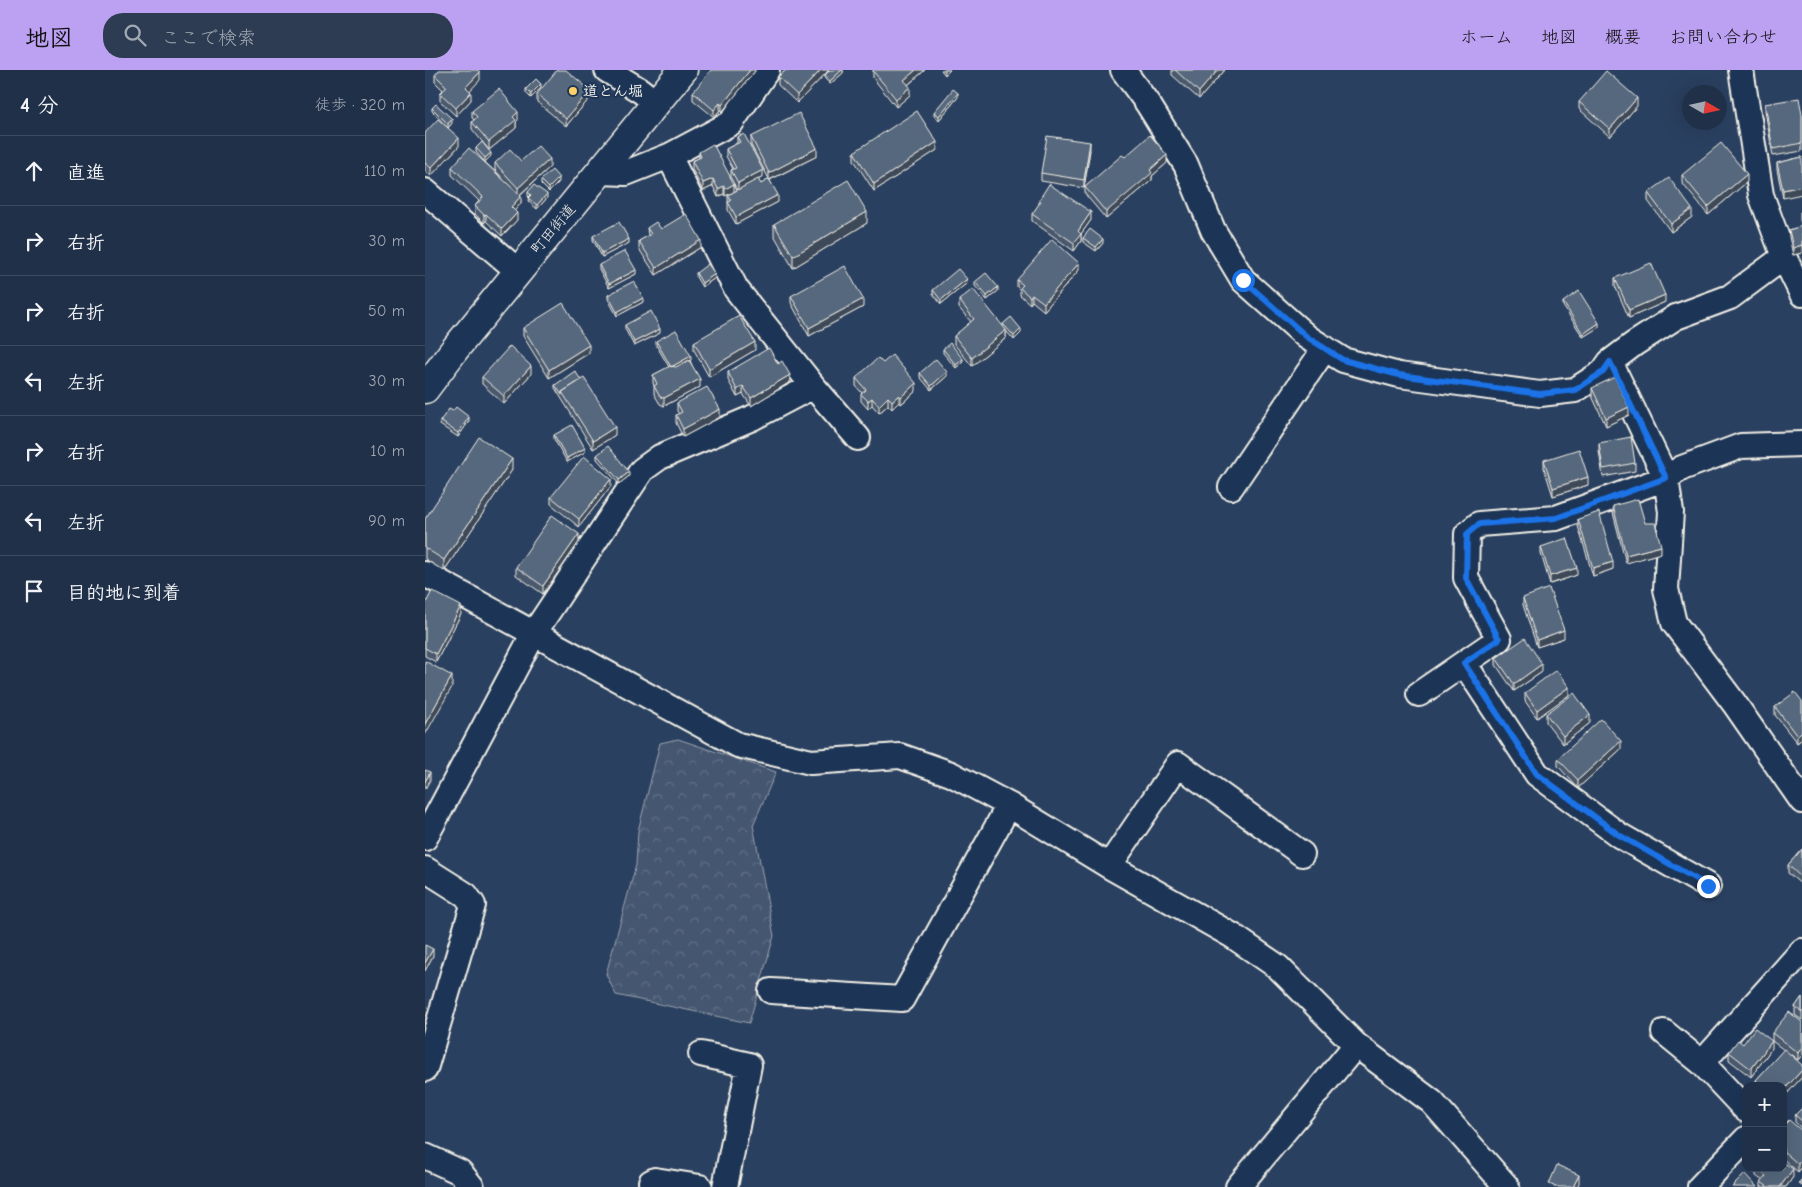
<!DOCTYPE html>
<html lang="ja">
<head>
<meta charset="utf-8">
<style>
	:root { --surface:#203048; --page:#2d3c52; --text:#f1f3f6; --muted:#a2a9b4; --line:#3d4b60; --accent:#bca0f2 }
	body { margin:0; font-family:"Comic Neue","Klee One",sans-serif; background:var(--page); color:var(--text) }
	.controls { position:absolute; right:15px; bottom:15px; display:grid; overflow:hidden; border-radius:10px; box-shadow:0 5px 20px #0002 }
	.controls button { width:45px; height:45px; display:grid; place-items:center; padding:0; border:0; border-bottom:1px solid var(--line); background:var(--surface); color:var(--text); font:25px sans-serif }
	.compass { position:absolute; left:1257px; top:15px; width:45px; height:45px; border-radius:50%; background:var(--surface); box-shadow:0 5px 20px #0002; rotate:99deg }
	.stop { position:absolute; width:15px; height:15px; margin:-11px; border:4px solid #1a73e8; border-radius:50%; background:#fff }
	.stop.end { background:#1a73e8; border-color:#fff; box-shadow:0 1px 5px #0008 }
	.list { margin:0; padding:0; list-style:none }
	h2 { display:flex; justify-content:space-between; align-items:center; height:65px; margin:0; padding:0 20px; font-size:21px }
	h2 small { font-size:16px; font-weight:400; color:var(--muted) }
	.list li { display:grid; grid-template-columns:32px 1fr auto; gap:15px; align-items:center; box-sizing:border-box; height:70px; padding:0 20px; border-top:1px solid var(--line) }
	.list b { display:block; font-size:19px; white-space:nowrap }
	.list em { font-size:16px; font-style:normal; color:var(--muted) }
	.icon { flex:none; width:28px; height:28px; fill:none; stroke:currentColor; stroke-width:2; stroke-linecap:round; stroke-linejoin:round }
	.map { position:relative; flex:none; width:1377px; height:1117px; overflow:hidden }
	header { display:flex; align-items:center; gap:30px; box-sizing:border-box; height:70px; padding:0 25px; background:var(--accent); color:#111 }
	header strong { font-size:24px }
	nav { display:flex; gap:28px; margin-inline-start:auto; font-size:18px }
	.search { width:350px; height:45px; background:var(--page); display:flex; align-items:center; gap:12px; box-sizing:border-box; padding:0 18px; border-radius:20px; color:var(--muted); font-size:19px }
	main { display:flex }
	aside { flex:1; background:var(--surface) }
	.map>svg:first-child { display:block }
	.forest { fill:url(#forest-crowns); stroke:#9ca4ac }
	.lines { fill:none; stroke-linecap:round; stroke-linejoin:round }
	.minor-casing { stroke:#f4f1e8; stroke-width:28 }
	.primary-casing { stroke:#f4f1e8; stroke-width:31 }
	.minor { stroke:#1d3557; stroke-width:24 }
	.primary { stroke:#1d3557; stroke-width:28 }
	.wall { fill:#4a596c; stroke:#f4f1e8 }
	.shaded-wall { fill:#3c4858; stroke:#f4f1e8 }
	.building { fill:#56677d; stroke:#f4f1e8 }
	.route { stroke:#1a73e8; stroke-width:6 }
	.poi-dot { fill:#ffd166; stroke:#1d3557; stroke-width:2 }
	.labels { text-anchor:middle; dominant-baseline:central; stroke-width:4; stroke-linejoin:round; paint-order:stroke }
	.poi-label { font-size:15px; font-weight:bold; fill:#f4f1e8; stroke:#1d3557; text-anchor:start }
	.street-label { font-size:15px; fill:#f4f1e8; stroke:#1d3557 }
</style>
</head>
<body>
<header>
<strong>地図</strong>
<div class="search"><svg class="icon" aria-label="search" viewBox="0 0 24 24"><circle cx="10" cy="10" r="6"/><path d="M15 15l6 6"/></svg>ここで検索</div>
<nav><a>ホーム</a><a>地図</a><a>概要</a><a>お問い合わせ</a></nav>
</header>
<main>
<aside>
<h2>4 分<small>徒歩 · 320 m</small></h2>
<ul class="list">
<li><svg class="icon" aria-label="ahead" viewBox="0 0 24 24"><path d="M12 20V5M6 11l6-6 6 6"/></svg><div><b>直進</b></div><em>110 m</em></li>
<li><svg class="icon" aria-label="right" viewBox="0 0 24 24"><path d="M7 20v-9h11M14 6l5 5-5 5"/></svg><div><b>右折</b></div><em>30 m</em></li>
<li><svg class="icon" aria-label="right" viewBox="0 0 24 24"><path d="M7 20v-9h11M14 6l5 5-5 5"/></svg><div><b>右折</b></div><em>50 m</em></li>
<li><svg class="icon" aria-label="left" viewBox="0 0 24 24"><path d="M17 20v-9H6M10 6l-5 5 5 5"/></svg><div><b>左折</b></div><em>30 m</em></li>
<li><svg class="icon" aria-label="right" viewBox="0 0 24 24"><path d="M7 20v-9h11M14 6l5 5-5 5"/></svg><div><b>右折</b></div><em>10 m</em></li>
<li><svg class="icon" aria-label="left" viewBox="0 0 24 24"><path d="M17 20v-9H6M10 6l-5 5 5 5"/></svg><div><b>左折</b></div><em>90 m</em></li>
<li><svg class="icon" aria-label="arrive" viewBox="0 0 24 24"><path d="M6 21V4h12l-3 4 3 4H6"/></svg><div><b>目的地に到着</b></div></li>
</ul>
</aside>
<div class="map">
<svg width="1377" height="1117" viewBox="0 0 1377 1117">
	<defs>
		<pattern id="forest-crowns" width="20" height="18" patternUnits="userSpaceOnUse" patternTransform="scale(1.25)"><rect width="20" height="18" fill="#445771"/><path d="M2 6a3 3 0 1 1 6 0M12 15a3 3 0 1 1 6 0" fill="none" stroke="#607085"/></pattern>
	</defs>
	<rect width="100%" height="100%" fill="#2a4060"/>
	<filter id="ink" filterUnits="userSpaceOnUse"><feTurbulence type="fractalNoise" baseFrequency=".02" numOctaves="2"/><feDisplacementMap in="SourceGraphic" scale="10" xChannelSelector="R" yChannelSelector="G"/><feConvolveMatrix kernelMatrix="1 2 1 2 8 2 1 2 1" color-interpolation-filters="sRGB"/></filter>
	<g filter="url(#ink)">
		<!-- forest -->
		<path class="forest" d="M253 669 351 702 328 755 349 866 324 953 191 925 181 904 211 795 213 761 235 673Z"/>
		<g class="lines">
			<!-- minor casing -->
			<g class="minor-casing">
				<path id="minor" d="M182 0 216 21 231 33
					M698 0 723 34 761 95 788 160 818 210 882 267 918 290 974 305 1115 324 1150 320 1178 302 1185 292 1209 274 1251 247 1305 227 1359 187
					M1316 0 1336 125 1359 187 1377 224
					M244 86 311 219 388 316
					M175 102 201 103 244 86 306 53 342 0
					M0 121 93 201
					M1377 374 1316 376 1257 398 1241 408 1246 442 1241 519 1249 553 1309 633 1377 731
					M806 417 900 278
					M0 504 313 675 386 692 475 686 526 704 584 735 684 796 808 866 853 897 931 975 1007 1032 1082 1117
					M1039 593 1112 704 1194 765 1283 816
					M994 624 1074 569 1041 508 1042 464 1054 454 1131 448 1241 408 1185 292
					M0 768 109 563 217 400 235 387 327 348 388 316 433 368
					M684 796 753 694 877 784
					M0 799 41 825 48 835 0 999
					M346 921 477 929 584 735
					M1239 962 1277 993 1321 1040
					M276 984 324 995 300 1117
					M1277 993 1377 881
					M0 1086 35 1102 47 1117
					M226 1112 230 1110 275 1117
					M813 1117 931 975
					M1275 1117 1321 1069"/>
			</g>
			<!-- primary casing -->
			<g class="primary-casing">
				<path id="primary" d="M0 319 30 279 258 0"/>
			</g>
			<!-- minor -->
			<use href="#minor" class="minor"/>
			<!-- primary -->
			<use href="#primary" class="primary"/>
		</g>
		<!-- wall -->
		<path class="wall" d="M330 0V1L297 42 295 40 289 47 268 30V22Z
			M361 0H404L372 33 353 15V7Z
			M418 0V3L405 14 400 9V5Z
			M500 0 483 15 485 25 471 37 448 8V1Z
			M516 0H525L520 5Z
			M747 0H800L774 29 747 5Z
			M10 5 55 10 44 21 46 30 31 46 15 31V23L18 20 10 12Z
			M116 18 106 28 101 23V19Z
			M112 24 165 28 141 56 112 32Z
			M533 27 514 50 509 46V42Z
			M1154 32 1212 36 1185 67 1154 39Z
			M1340 34 1377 45V81L1348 86 1340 41Z
			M7 38 27 53 23 58 7 41Z
			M47 41 93 50 91 52V58L64 80 47 59V52L49 50 47 48Z
			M0 63 34 76 6 106 0 100Z
			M312 67 338 107 333 110 336 114 344 109 326 75V67L392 86 345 110 353 132 311 154 303 140V125L312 120 309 114 300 126 299 124 293 127 288 116 278 121 267 99V91L274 88V82L306 108V100L308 99 301 86V79L312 73Z
			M51 78 66 86 60 92 78 109 70 100V93L96 91 125 97 95 125 96 133 89 141 92 150 77 166 61 151 59 153 50 144V136L54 131 27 105V97L59 91 51 82Z
			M512 80 449 121 429 90V82Z
			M665 80 659 118 616 111V103Z
			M700 87 742 93 727 106V110L681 149 660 124V117Z
			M1377 87 1358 128 1352 100V93Z
			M1257 105 1322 112 1283 145 1257 113Z
			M116 110 134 112 124 122 116 114Z
			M103 122 122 128 112 139 103 131 104 127 103 126Z
			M1223 123 1267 147 1246 162 1223 131Z
			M614 130 666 150 656 164V171L649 181 607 151V144L614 135Z
			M1375 142H1377V183L1368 185 1364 167V160L1377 156 1375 150Z
			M442 153 368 198 349 165V154Z
			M222 158 236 159 276 177 231 205 214 179V171L223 166Z
			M168 166 204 173 177 187 168 170Z
			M658 168 678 173 671 181 658 172Z
			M174 195 211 204 184 218 174 199Z
			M654 200 619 241 607 231 605 234 595 225V220L592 217V210Z
			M271 203 290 208 277 217 271 207Z
			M1190 208 1240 232 1204 248 1190 216Z
			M550 212 573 221 562 230 550 216Z
			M542 213 516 234 508 224V220Z
			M183 225 218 232 192 246 183 229Z
			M366 226 438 237 384 266 366 233Z
			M534 230 578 257V254L596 263 589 270 581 261V268L547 296 529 274V266L546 252 534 238Z
			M1138 232 1174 257 1158 267 1138 236Z
			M200 255 235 263 209 276 200 259Z
			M98 258 164 283 124 308 98 266Z
			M231 271 266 290H265L275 317 239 336 235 334 229 324V316L228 313V305L244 297 231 275Z
			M269 272 330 280 284 307 269 280Z
			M518 279 538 292 531 298 518 283Z
			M458 293 491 321 476 334 474 332 467 339 463 335 454 343 447 335 443 339 436 331V324L437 323 431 316V308Z
			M303 302 365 312 326 336 318 324 312 327 303 310Z
			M495 303 522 306 506 320 495 307Z
			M106 304 79 334 57 314V307Z
			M156 310 190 365 168 379 130 318V315Z
			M1167 318 1204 345 1181 356 1167 326Z
			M252 333 295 347 258 367 251 353V345L254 344 252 341Z
			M28 341 44 351 33 367 15 355V351Z
			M129 365 160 382 142 392 129 369Z
			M1174 373 1210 393V401L1178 407 1174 381Z
			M172 385 204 406 194 414 172 389Z
			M1119 390 1163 415 1128 426 1119 398Z
			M87 400 19 501 0 489V449Z
			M186 416 154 457 126 434V427Z
			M1188 436 1236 483 1201 493 1188 443Z
			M1153 449 1188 499 1168 506 1153 456Z
			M154 472 118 524 91 505V497Z
			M1116 477 1152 505 1125 514 1116 484Z
			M1098 528 1139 568 1112 577 1098 535Z
			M0 535 36 544 11 592 0 586Z
			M1071 588 1117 602 1089 621 1071 595Z
			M1100 623 1144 625 1112 648 1100 631Z
			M1377 631V669L1372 673 1350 645V637Z
			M1121 644 1165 653 1138 674 1121 652Z
			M1196 679 1153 718 1133 696V689Z
			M1377 779V815L1363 803V795Z
			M1377 927V950L1370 945V937Z
			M1377 952V985L1373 990 1365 984 1377 1000V1007L1358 1028V1016H1331V1010L1359 980 1347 971V963Z
			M1318 974 1347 978 1326 1007 1304 990V982Z
			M1377 1038V1059L1370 1052V1045Z
			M1358 1056 1377 1061V1097L1373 1102 1358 1089Z
			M1331 1098 1368 1107 1361 1117H1336V1112L1338 1111 1331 1106Z"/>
		<!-- shaded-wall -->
		<path class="shaded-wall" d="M325 0H330V1L297 42V35Z
			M396 0H404L372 33V25Z
			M417 0H418V3L405 14V11Z
			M491 0H500L479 18V10Z
			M520 0H525L520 5Z
			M793 0H800L774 29V22Z
			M55 2V10L41 25V17Z
			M116 14V18L106 28V24Z
			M485 17V25L471 37V29Z
			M165 20V28L141 56V49Z
			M46 22V30L31 46V38Z
			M533 23V27L514 50V46Z
			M1212 28V36L1185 67V59Z
			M295 33V40L289 47V40Z
			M93 42V50L91 52V58L64 80V72Z
			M27 49V53L23 58V54Z
			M34 68V76L6 106V98Z
			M512 72V80L449 121V114Z
			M665 72V80L659 118V110Z
			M392 78V86L344 110V103Z
			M66 83V86L60 92V88Z
			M742 85V93L727 106V110L681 149V142L725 100Z
			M125 89V97L93 126V118Z
			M338 100V107L313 120V113Z
			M1322 104V112L1283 145V137Z
			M134 108V112L124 122V118Z
			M288 109V116L278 121V113Z
			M309 114V122L300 126V119Z
			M299 116V124L293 127V119Z
			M1377 116V124L1358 128V120Z
			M122 124V128L112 139V135Z
			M353 125V132L311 154V147Z
			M96 126V133L86 145V137Z
			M1267 139V147L1246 162V154Z
			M442 142V153L368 198V186Z
			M666 142V150L656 164V171L649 181V173L653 161Z
			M92 143V150L77 166V159Z
			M61 144V151L59 153V145Z
			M204 169V173L177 187V183Z
			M678 169V173L671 181V177Z
			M276 170V177L231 205V198Z
			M1377 175V183L1368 185V178Z
			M654 193V200L619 241V233Z
			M211 200V204L184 218V214Z
			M290 204V208L277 217V213Z
			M542 209V213L516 234V230Z
			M573 217V221L562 230V226Z
			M607 224V231L605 234V227Z
			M1240 225V232L1204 248V240Z
			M218 228V232L192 246V242Z
			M438 229V237L384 266V258Z
			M1174 253V257L1158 267V264Z
			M235 259V263L209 276V272Z
			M596 259V263L589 270V266Z
			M581 260V268L547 296V288Z
			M330 272V280L284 307V299Z
			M164 275V283L124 308V300Z
			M266 286V290L246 301V297Z
			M538 289V292L531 298V295Z
			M106 296V304L79 334V326Z
			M522 302V306L506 320V316Z
			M365 305V312L326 336V328Z
			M275 309V317L239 336V328Z
			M491 313V321L476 334V327Z
			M318 316V324L312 327V320Z
			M474 325V332L467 339V331Z
			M463 327V335L454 343V336Z
			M447 328V335L443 339V331Z
			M1204 337V345L1181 356V348Z
			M295 339V347L258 367V359Z
			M44 347V351L33 367V363Z
			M190 357V365L168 379V371Z
			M160 378V382L142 392V388Z
			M87 389V400L19 501V490Z
			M204 402V406L194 414V410Z
			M1163 407V415L1128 426V418Z
			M186 409V416L154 457V449Z
			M154 464V472L118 524V516Z
			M1236 476V483L1201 493V485Z
			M1188 492V499L1168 506V498Z
			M1152 498V505L1125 514V506Z
			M36 536V544L11 592V584Z
			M1139 560V568L1112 577V570Z
			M1117 594V602L1089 621V614Z
			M27 606V617L0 665V654Z
			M1144 617V625L1112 648V640Z
			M1165 645V653L1138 674V666Z
			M1377 661V669L1372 673V666Z
			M1196 671V679L1153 718V710Z
			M5 702V710L0 719V712Z
			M8 879V886L0 901V893Z
			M1347 971V978L1326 1007V999Z
			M1377 977V985L1373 990V983Z
			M1377 1000V1007L1358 1028V1021Z
			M1377 1090V1097L1373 1102V1094Z
			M1368 1099V1107L1361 1117H1355Z
			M1154 1105V1113L1152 1117H1148Z"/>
		<!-- building -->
		<path class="building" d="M14 0H53L55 2 41 17 46 22 31 38 15 23 22 17 10 5Z
			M132 0H141L165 20 141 49 112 24Z
			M286 0H325L297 35 295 33 289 40 268 22Z
			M361 0H396L372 25 353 7Z
			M405 0H417L405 11 400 5Z
			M448 0H491L479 10 485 17 471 29 448 1Z
			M750 0H793L774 22Z
			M1181 1 1212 28 1185 59 1154 32Z
			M111 9 116 14 106 24 101 19Z
			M74 19 93 42 88 47 91 50 64 72 47 52 52 47 47 41Z
			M528 19 533 23 514 46 509 42Z
			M1374 28 1377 45V73L1348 79 1340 34Z
			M11 34 27 49 23 54 7 38Z
			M492 41 512 72 449 114 429 82Z
			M374 43 392 78 344 103 326 67Z
			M13 49 34 68 6 98 0 93V63Z
			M319 64 338 100 313 113 306 100 311 98 301 79 315 72 312 67Z
			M725 65 742 85 725 100 727 103 681 142 660 117 697 85 700 87Z
			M622 66 665 72 659 110 616 103Z
			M57 72 66 83 60 88 51 78Z
			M1296 73 1322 104 1283 137 1257 105Z
			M288 74 309 114 300 119 299 116 293 119 288 109 278 113 267 91 276 87 274 82Z
			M113 76 125 89 93 118 70 93 85 79 96 91Z
			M44 78 96 126 86 137 92 143 77 159 61 144 59 145 50 136 58 127 27 97Z
			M1377 87V116L1358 120 1352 93Z
			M127 100 134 108 124 118 116 110Z
			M1244 108 1267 139 1246 154 1223 123Z
			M333 109 336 114 344 109 353 125 311 147 303 132 306 131 303 125Z
			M423 110 442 142 368 186 349 154Z
			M624 114 666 142 653 161 656 164 649 173 607 144 616 131 614 130Z
			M109 115 122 124 112 135 103 128 106 125 103 122Z
			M261 144 276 170 231 198 214 171 226 164 222 158 231 152 236 159Z
			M194 152 204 169 177 183 168 166Z
			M1377 156V175L1368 178 1364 160Z
			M665 159 678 169 671 177 658 168Z
			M627 169 654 193 619 233 607 224 605 227 595 218 598 215 592 210Z
			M200 181 211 200 184 214 174 195Z
			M1226 193 1240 225 1204 240 1190 208Z
			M283 194 290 204 277 213 271 203Z
			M420 196 438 229 384 258 366 226Z
			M533 199 542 209 516 230 508 220Z
			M561 203 573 217 562 226 550 212Z
			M209 211 218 228 192 242 183 225Z
			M548 219 581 260 547 288 529 266 549 249 534 230Z
			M1154 221 1174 253 1158 264 1138 232Z
			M138 233 164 275 124 300 98 258Z
			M226 241 235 259 209 272 200 255Z
			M314 246 330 272 284 299 269 272Z
			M586 247 596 259 589 266 578 254Z
			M251 260 266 286 246 297 231 271Z
			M525 273 538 289 531 295 518 279Z
			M85 276 106 296 79 326 57 307Z
			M344 278 353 294 357 291 365 305 326 328 318 316 312 320 303 302Z
			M467 285 491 313 476 327 474 325 467 331 463 327 454 336 447 328 443 331 436 324 441 320 431 308 453 288 458 293Z
			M511 289 522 302 506 316 495 303Z
			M264 290 275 309 239 328 235 327 229 316 232 314 228 305 245 296 251 297Z
			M150 301 156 310 137 322V325L130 315Z
			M1190 307 1204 337 1181 348 1167 318Z
			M159 308 190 357 168 371 137 322Z
			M282 317 295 339 258 359 251 345 257 342 252 333Z
			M31 337 44 347 33 363 15 351 24 339 28 341Z
			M147 355 160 378 142 388 129 365Z
			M54 367 87 389 19 490 0 478V449Z
			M1206 367 1210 393 1178 399 1174 373Z
			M183 376 204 402 194 410 172 385Z
			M1154 379 1163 407 1128 418 1119 390Z
			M159 386 186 409 154 449 126 427Z
			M1213 429 1220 453H1230L1236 476 1201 485 1188 436Z
			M1174 442 1188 492 1168 498 1153 449Z
			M127 445 154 464 118 516 91 497Z
			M1142 468 1152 498 1125 506 1116 477Z
			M1124 518 1139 560 1112 570 1098 528Z
			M7 521 36 536 11 584 0 578V535Z
			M1100 568 1117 594 1089 614 1071 588Z
			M0 591 27 606 0 654Z
			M1131 600 1144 617 1112 640 1100 623Z
			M1370 622 1377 631V661L1372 666 1350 637Z
			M1149 623 1165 645 1138 666 1121 644Z
			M1176 649 1196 671 1153 710 1133 689Z
			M0 700 5 702 0 712Z
			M1377 779V808L1363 795Z
			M0 875 8 879 0 893Z
			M1377 927V942L1370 937Z
			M1364 942 1377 952V977L1373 983 1347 963Z
			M1330 958 1347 971 1326 999 1304 982 1313 970 1318 974Z
			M1359 979 1377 995V1000L1358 1021V1016H1337L1331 1010Z
			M1377 1038V1051L1370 1045Z
			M1364 1050 1377 1061V1090L1373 1094 1358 1081V1056Z
			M1358 1092 1368 1099 1355 1117H1343L1336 1112 1341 1106 1331 1098H1358Z
			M1132 1095 1154 1105 1148 1117H1129V1116L1124 1114Z
			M1320 1104 1332 1117H1307Z
			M1377 1109V1116L1374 1114Z"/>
	</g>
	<g class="lines" filter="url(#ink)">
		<!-- route -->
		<path class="route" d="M818 210 882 267 918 290 974 305 1115 324 1150 320 1178 302 1185 292 1241 408 1131 448 1054 454 1042 464 1041 508 1074 569 1039 593 1112 704 1194 765 1283 816"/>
	</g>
	<!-- markers -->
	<circle class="poi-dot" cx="148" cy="21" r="5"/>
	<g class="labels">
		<!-- poi labels -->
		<g class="poi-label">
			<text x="158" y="21">道とん堀</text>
		</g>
		<!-- street labels -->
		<g class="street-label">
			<text transform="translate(128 159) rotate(-50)">町田街道</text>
		</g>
	</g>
</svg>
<div class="controls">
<button>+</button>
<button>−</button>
</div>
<svg class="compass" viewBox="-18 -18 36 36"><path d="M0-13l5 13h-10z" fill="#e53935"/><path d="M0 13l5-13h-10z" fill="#a2a9b4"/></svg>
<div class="stop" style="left:818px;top:210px"></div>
<div class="stop end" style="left:1283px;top:816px"></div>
</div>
</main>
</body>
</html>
